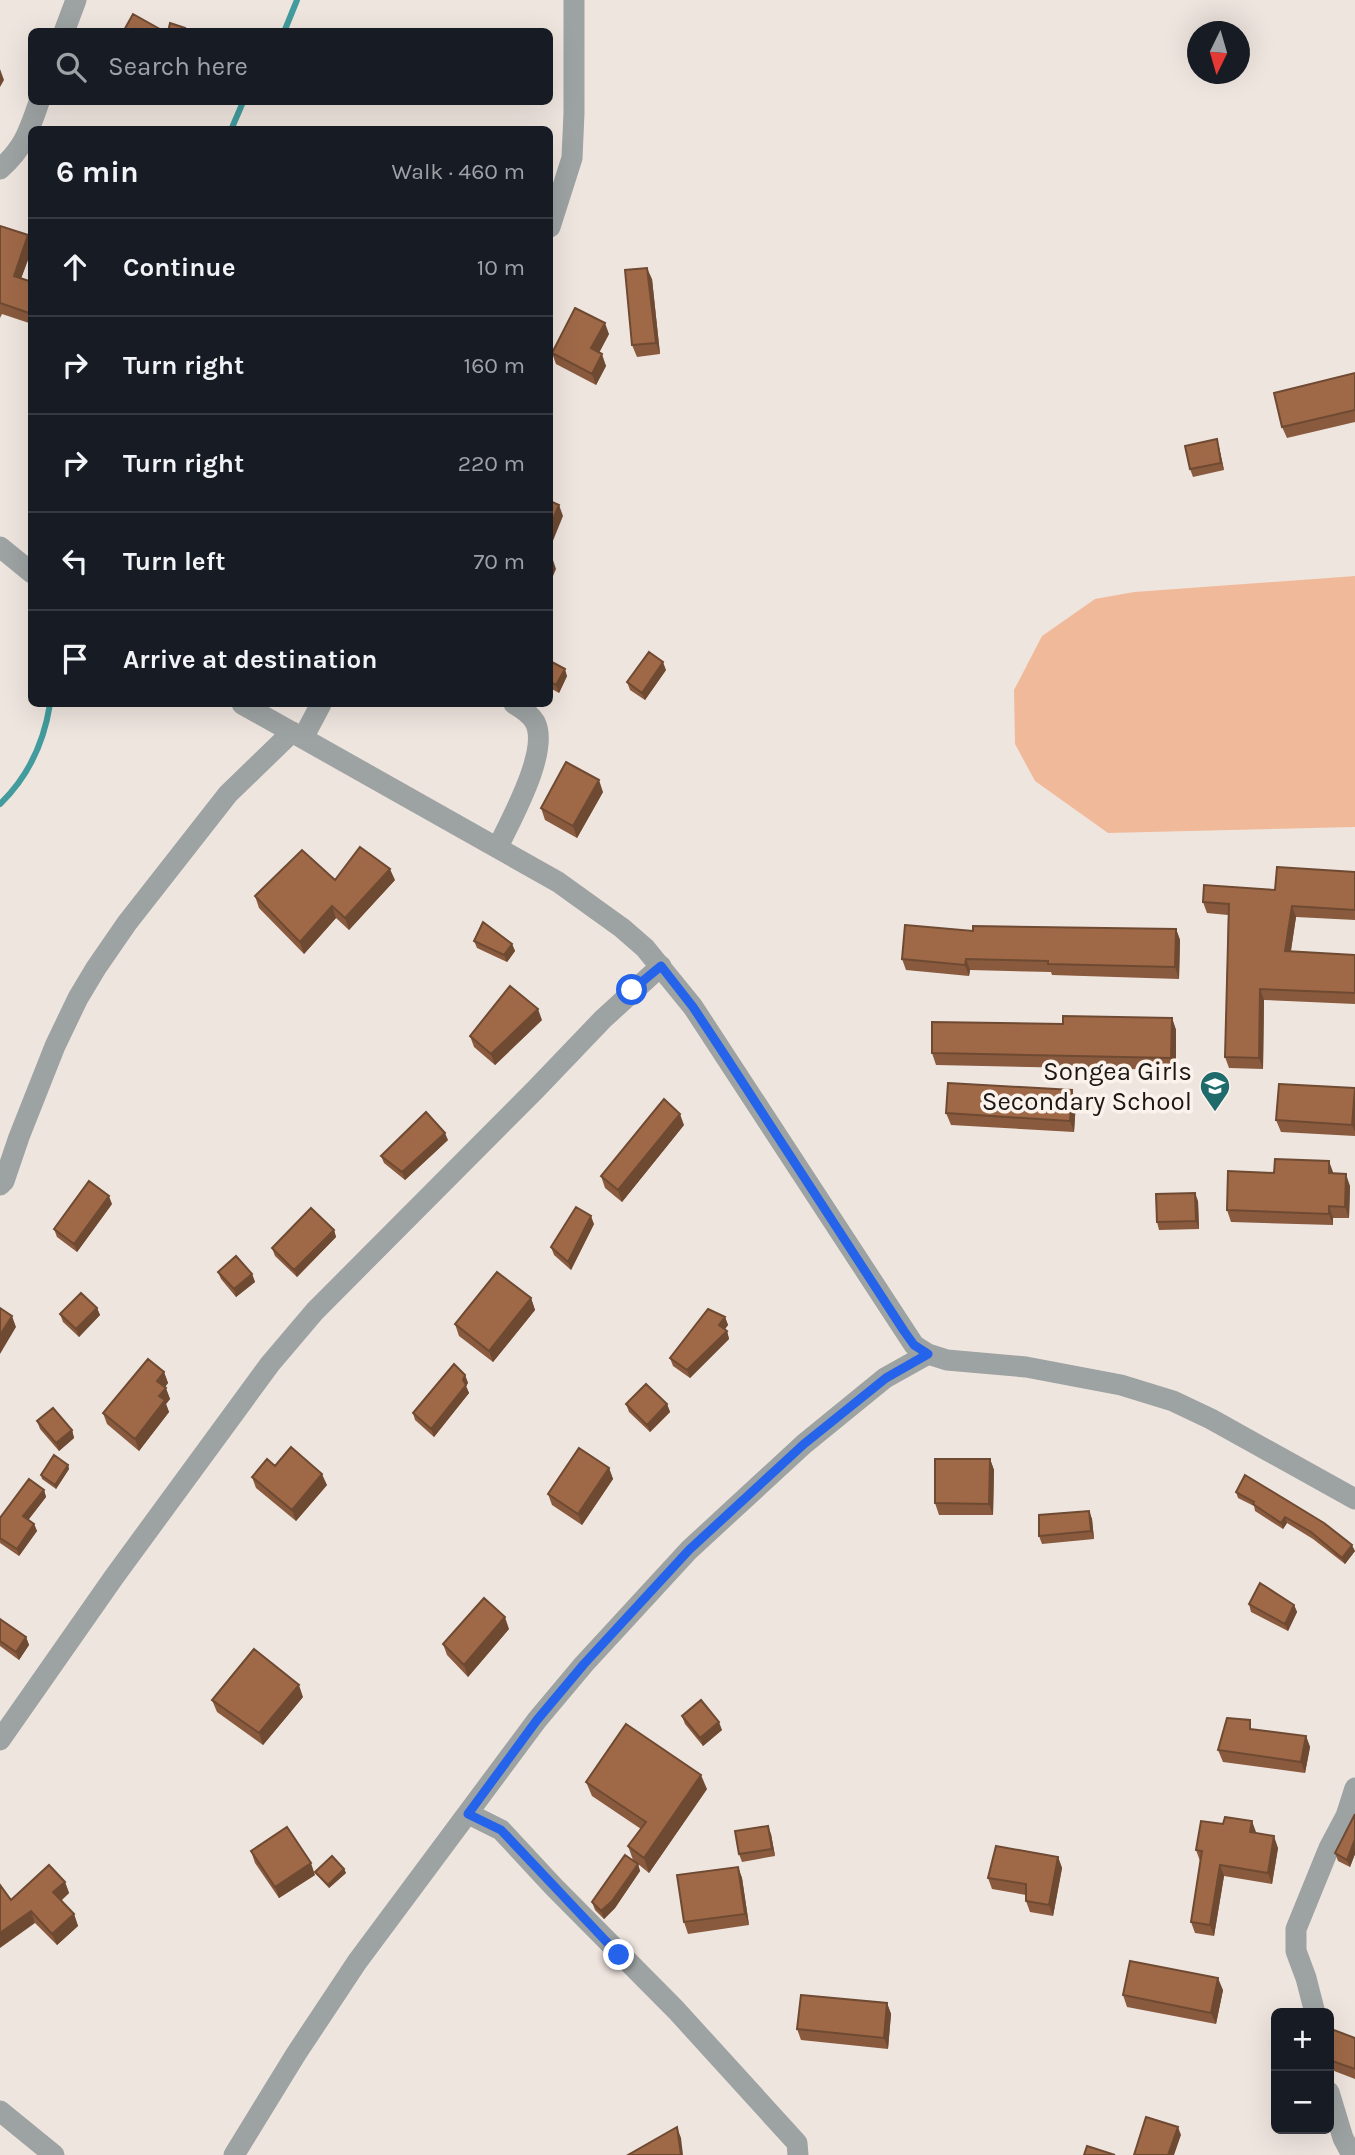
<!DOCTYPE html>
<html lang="en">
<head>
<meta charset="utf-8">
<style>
	:root { --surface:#171b24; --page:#20242c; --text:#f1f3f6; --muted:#9ea1a6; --line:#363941 }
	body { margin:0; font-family:Karla,sans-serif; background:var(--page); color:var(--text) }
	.controls { position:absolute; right:21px; bottom:21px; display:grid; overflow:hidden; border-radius:10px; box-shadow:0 7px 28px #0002 }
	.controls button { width:63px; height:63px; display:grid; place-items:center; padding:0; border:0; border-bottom:2px solid var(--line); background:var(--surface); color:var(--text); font:35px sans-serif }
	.compass { position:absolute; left:1187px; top:21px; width:63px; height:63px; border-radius:50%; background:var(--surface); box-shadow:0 7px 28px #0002; rotate:185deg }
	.stop { position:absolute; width:21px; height:21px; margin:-16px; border:5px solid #2563eb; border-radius:50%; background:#fff }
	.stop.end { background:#2563eb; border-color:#fff; box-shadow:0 2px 7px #0008 }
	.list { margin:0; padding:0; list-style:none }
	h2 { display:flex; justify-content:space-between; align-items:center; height:91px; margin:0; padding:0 28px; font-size:30px }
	h2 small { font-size:23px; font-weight:400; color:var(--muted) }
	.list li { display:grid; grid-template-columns:46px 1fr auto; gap:21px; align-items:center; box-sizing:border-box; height:98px; padding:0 28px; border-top:2px solid var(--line) }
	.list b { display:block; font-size:26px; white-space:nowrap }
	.list em { font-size:23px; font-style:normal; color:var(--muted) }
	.icon { flex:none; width:38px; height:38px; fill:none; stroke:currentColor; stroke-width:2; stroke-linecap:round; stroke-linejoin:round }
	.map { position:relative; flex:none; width:1355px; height:2155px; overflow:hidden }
	.search { position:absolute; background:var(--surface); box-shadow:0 7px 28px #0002; left:28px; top:28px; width:525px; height:77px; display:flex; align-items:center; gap:18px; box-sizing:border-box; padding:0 24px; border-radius:10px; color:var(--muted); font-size:26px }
	.panel { position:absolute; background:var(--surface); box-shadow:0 7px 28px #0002; left:28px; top:126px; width:525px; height:581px; border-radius:10px }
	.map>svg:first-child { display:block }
	.green { fill:#f0ba9a }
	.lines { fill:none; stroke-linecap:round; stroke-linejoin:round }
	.stream { stroke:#429b9c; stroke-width:6 }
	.minor { stroke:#9da2a2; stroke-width:21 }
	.tertiary { stroke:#9da2a2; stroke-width:21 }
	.wall { fill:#895a3e }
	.shaded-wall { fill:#6f4a32 }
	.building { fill:#9f6948; stroke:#6f4a32; stroke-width:2 }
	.route { stroke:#2563eb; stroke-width:9 }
	.labels { text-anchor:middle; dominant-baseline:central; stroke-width:7; stroke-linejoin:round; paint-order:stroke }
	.poi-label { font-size:26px; fill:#1b1715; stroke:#fcf2ec; text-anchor:end }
</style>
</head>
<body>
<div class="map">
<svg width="1355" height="2155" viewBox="0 0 1355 2155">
	<rect width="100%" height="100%" fill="#efe5df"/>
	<!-- green -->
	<path class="green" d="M1355 576V827L1108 833 1035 781 1015 744 1014 690 1042 636 1095 599 1134 592Z"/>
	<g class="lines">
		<!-- stream -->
		<path class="stream" d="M284 32 297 0
			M231 130 243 102
			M0 804C28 777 44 742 50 704"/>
		<!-- minor -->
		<path class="minor" d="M64 32 76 0
			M0 169C24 148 29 131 39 102
			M550 227 572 158 574 113V0
			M303 738 321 704
			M498 847C511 819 550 751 535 722 531 715 521 708 514 704
			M0 1185 4 1181 19 1137 55 1046 78 998 96 968 127 923 228 794 292 732
			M0 1740 114 1577 270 1364 315 1311 536 1089 603 1019 661 966
			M469 1814 501 1830 553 1886 676 2010 797 2143 798 2155
			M1315 2013 1306 1978 1296 1951V1929L1329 1848 1346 1816 1355 1788
			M1329 2092 1343 2138 1352 2155
			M0 2111 54 2155
			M234 2155 296 2054 357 1962 537 1720 584 1664 689 1550 804 1444 885 1378 928 1354"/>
		<!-- tertiary -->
		<path class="tertiary" d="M0 547 32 573
			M242 704 558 882 622 928 645 948 693 1007 914 1345 928 1354 947 1360 1026 1367 1121 1385 1173 1401 1211 1419 1355 1499"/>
	</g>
	<!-- wall -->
	<path class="wall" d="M0 226 28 235 32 245V249L21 278 32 282V324L2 314 0 318Z
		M652 279 660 354 637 357 632 345Z
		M609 334 599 353 606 366 596 385 556 364 552 353Z
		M1355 373V422L1287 438 1282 427Z
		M1219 447 1224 470 1193 477 1190 469Z
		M550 661 567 676 559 693 550 688Z
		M666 670 645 700 630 690 627 682Z
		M603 792 577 838 545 820 541 808Z
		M1355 872V920L1296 917 1291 951 1355 955V1004L1264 1000 1263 1069 1229 1068 1225 1057 1228 915 1207 913 1203 902 1275 890Z
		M335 880H395L349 930 336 918 304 954 259 908 255 896Z
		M1176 929 1180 940 1179 979 1052 975 1051 972 970 970 969 976 906 970 902 959 973 931Z
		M474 941 512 944 515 951 507 962 477 948Z
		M1172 1018 1176 1030V1070L936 1065 932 1053 1063 1024Z
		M542 1020 495 1065 474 1047 470 1036Z
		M1355 1089V1136L1281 1132 1276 1120Z
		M1076 1102 1074 1132 951 1125 946 1113Z
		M684 1125 622 1202 605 1188 601 1176Z
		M448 1140 405 1180 384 1163 381 1156Z
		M1274 1173H1333L1350 1186 1349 1218H1333V1225L1231 1222 1227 1210Z
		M1198 1201 1199 1229 1159 1230 1157 1222Z
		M112 1204 77 1252 57 1237 54 1229Z
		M594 1224 571 1270 554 1255 551 1247Z
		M334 1230 336 1237 297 1277 275 1256 272 1248Z
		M218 1272 252 1274 255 1282 236 1297 221 1279Z
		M531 1298 535 1310 493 1362 459 1336 455 1324Z
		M97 1308 100 1315 79 1337 63 1322 60 1314Z
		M725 1317 728 1325 725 1329 727 1331 729 1339 690 1378 673 1366 670 1358Z
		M164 1372 168 1383 165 1387 170 1399 166 1404 169 1412 139 1451 107 1424 103 1413Z
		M465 1375 468 1383 466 1386 469 1393 434 1437 415 1420 413 1413Z
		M626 1404H667L670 1412 650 1432 629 1412Z
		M37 1421 72 1430 74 1438 59 1451 40 1429Z
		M990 1459 994 1470 993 1515H939L935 1503Z
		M68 1465 69 1469 56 1489 42 1479 41 1475Z
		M275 1466 327 1485 296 1521 256 1488 252 1477Z
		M609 1468 613 1479 582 1525 552 1505 548 1494Z
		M44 1490 46 1497 28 1520 34 1524 37 1531 19 1556 0 1543V1518Z
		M1236 1492 1355 1551 1345 1564 1313 1539 1287 1523 1283 1529 1255 1511 1254 1506 1238 1498Z
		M1089 1511 1092 1519 1094 1539 1042 1544 1039 1536Z
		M1249 1604 1294 1605 1297 1612 1288 1631 1251 1612Z
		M0 1619 26 1637 29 1645 19 1660 0 1646Z
		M509 1629 468 1677 447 1655 443 1644Z
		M303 1697 263 1745 217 1712 212 1700Z
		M682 1716 722 1730 703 1746 685 1724Z
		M1253 1730 1306 1736 1310 1747 1305 1773 1223 1762 1218 1750Z
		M586 1782 707 1789 649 1873 638 1864 640 1871 615 1908 604 1919 595 1910 592 1902 633 1860 628 1846 641 1829 592 1796Z
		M1355 1814V1854L1350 1867 1338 1861 1335 1853Z
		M1256 1833 1278 1848 1272 1884 1224 1876 1214 1936 1195 1933 1191 1922 1200 1861 1196 1850Z
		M771 1834 775 1856 742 1862 739 1854Z
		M251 1851 315 1875 279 1898 255 1863Z
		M1058 1857 1062 1868 1053 1916 1030 1912 1026 1901V1895L992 1889 988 1878Z
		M738 1867 742 1878 749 1925 688 1934 684 1922Z
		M344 1869 346 1873 329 1888 317 1875 315 1872Z
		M65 1882 69 1893 61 1901 74 1914 78 1926 57 1945 35 1923 11 1900Z
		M1223 1990 1216 2024 1127 2007 1123 1995Z
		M887 2003 891 2014 888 2049 801 2040 797 2029Z
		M1329 2035 1355 2038V2079L1329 2069Z"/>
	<!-- shaded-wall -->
	<path class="shaded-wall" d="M0 69 4 80 0 87Z
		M28 235 32 245V249L18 287 14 276Z
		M647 268 652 279 660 354 656 343Z
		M605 323 609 334 595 360 591 348Z
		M602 354 606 366 596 385 592 374Z
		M1217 439 1219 447 1224 470 1221 463Z
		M559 505 563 516 550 548V526Z
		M552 557 556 569 550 583V562Z
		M663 662 666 670 645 700 642 693Z
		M565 669 567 676 559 693 556 685Z
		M599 780 603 792 577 838 573 826Z
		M390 869 395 880 349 930 345 918Z
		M332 906 336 918 304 954 300 942Z
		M1292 906 1296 917 1289 962 1285 951Z
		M1176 929 1180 940 1179 979 1175 967Z
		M512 944 515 951 507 962 504 955Z
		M966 959 970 970 969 976 965 965Z
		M1260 989 1264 1000 1263 1069 1259 1058Z
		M538 1009 542 1020 495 1065 491 1054Z
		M1172 1018 1176 1030V1070L1171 1058Z
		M1355 1089V1132L1352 1125Z
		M1072 1090 1076 1102 1074 1132 1070 1121Z
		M680 1114 684 1125 622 1202 618 1190Z
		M445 1133 448 1140 405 1180 402 1172Z
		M1329 1161 1333 1172V1185L1329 1173Z
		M1346 1174 1350 1186 1349 1218 1345 1207Z
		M1195 1193 1198 1201 1199 1229 1196 1221Z
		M109 1196 112 1204 77 1252 74 1244Z
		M1329 1206 1333 1218V1225L1329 1214Z
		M591 1216 594 1224 571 1270 568 1262Z
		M334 1230 336 1237 297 1277 294 1270Z
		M252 1274 255 1282 236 1297 234 1289Z
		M531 1298 535 1310 493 1362 489 1351Z
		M97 1308 100 1315 79 1337 76 1329Z
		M12 1316 16 1327 0 1354V1335Z
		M725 1317 728 1325 722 1333 719 1325Z
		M727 1331 729 1339 690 1378 687 1370Z
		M164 1372 168 1383 161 1392 157 1381Z
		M465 1375 468 1383 466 1386 469 1393 434 1437 431 1429Z
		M166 1388 170 1399 166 1404 169 1412 139 1451 135 1439 159 1396Z
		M667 1404 670 1412 650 1432 647 1425Z
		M72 1430 74 1438 59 1451 56 1443Z
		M990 1459 994 1470 993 1515 989 1504Z
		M68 1465 69 1469 56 1489 55 1485Z
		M609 1468 613 1479 582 1525 578 1514Z
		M322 1474 327 1485 296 1521 292 1510Z
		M44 1490 46 1497 26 1523 23 1516Z
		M1089 1511 1092 1519 1094 1539 1091 1531Z
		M1285 1517 1287 1523 1283 1529 1281 1523Z
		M34 1524 37 1531 19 1556 17 1549Z
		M1352 1545 1355 1551 1345 1564 1342 1558Z
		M1294 1605 1297 1612 1288 1631 1285 1624Z
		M505 1617 509 1629 468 1677 464 1665Z
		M26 1637 29 1645 19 1660 16 1652Z
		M299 1685 303 1697 263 1745 259 1733Z
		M719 1722 722 1730 703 1746 700 1738Z
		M1306 1736 1310 1747 1305 1773 1301 1762Z
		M701 1775 707 1789 649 1873 644 1858Z
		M1252 1821 1256 1832 1254 1844 1250 1832Z
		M768 1826 771 1834 775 1856 772 1849Z
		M1274 1836 1278 1848 1272 1884 1268 1873Z
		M1355 1839V1854L1350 1867 1347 1860Z
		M1058 1857 1062 1868 1053 1916 1049 1905Z
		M311 1863 315 1875 279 1898 275 1887Z
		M638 1864 640 1871 615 1908 604 1919 601 1911Z
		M1220 1865 1224 1876 1214 1936 1210 1925Z
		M738 1867 742 1878 749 1925 745 1914Z
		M344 1869 346 1873 329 1888 328 1885Z
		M65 1882 69 1893 57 1904 53 1892Z
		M31 1911 35 1923 0 1948V1933Z
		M74 1914 78 1926 57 1945 52 1934Z
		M1218 1978 1223 1990 1216 2024 1211 2013Z
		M887 2003 891 2014 888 2049 884 2038Z
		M677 2127 681 2138 683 2155H681Z
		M1178 2127 1181 2135 1174 2155H1168Z"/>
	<!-- building -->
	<path class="building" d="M133 14 165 32H123Z
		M170 23 185 28 184 32H168Z
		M0 226 28 235 14 276 32 282V314L0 303Z
		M647 268 656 343 632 345 625 270Z
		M575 308 605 323 591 348 602 354 592 374 552 353Z
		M1355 373V410L1282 427 1274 393Z
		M1217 439 1221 463 1190 469 1185 446Z
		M550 501 559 505 550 526Z
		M649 652 663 662 642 693 627 682Z
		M550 661 565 669 556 685 550 682Z
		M566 762 599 780 573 826 541 808Z
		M360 847 390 869 345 918 332 906 300 942 255 896 302 850 335 880Z
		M1277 867 1355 872V910L1292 906 1285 951 1355 955V993L1260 989 1259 1058 1225 1057 1229 904 1203 902 1204 885 1275 890Z
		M483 922 512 944 504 955 474 941Z
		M905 925 973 931V926L1176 929 1175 967 1048 964V961L966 959 965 965 902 959Z
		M510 986 538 1009 491 1054 470 1036Z
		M1063 1016 1172 1018 1171 1058 932 1053V1022L1063 1024Z
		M948 1083 1072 1090 1070 1121 946 1113Z
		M1279 1084 1355 1088 1352 1125 1276 1120Z
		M664 1099 680 1114 618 1190 601 1176Z
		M426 1112 445 1133 402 1172 381 1156Z
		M1275 1159 1329 1161V1173L1346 1174 1345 1207 1329 1206V1214L1227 1210 1228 1171 1274 1173Z
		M89 1181 109 1196 74 1244 54 1229Z
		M1195 1193 1196 1221 1157 1222 1156 1194Z
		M576 1207 591 1216 568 1262 551 1247Z
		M311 1208 334 1230 294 1270 272 1248Z
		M236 1256 252 1274 234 1289 218 1272Z
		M497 1272 531 1298 489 1351 455 1324Z
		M81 1293 97 1308 76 1329 60 1314Z
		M0 1308 12 1316 0 1335Z
		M708 1309 725 1317 719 1325 727 1331 687 1370 670 1358Z
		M148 1359 164 1372 157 1381 166 1388 159 1396 165 1400 135 1439 103 1413Z
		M454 1364 465 1375 463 1380 466 1385 431 1429 413 1413Z
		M646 1384 667 1404 647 1425 626 1404Z
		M53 1408 72 1430 56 1443 37 1421Z
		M291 1447 322 1474 292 1510 252 1477 267 1459 275 1466Z
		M579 1448 609 1468 578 1514 548 1494Z
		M54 1455 68 1465 55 1485 41 1475Z
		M935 1459H990L989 1504 935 1503Z
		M1245 1475 1324 1523 1352 1545 1342 1558 1311 1532 1285 1517 1281 1523 1253 1504 1254 1502 1236 1492Z
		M29 1479 44 1490 23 1516 34 1524 17 1549 0 1538V1518Z
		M1089 1511 1091 1531 1039 1536V1515Z
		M1260 1583 1294 1605 1285 1624 1249 1604Z
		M484 1598 505 1617 464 1665 443 1644Z
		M0 1619 26 1637 16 1652 0 1641Z
		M254 1649 299 1685 259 1733 212 1700Z
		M701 1700 719 1722 700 1738 682 1716Z
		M1227 1718 1250 1720V1729L1306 1736 1301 1762 1218 1750Z
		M626 1724 701 1775 644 1858 628 1846 646 1822 586 1782Z
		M1355 1814V1839L1347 1860 1335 1853Z
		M1225 1817 1252 1821 1250 1832 1274 1836 1268 1873 1220 1865 1210 1925 1191 1922 1202 1851 1196 1850 1201 1821 1223 1824Z
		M768 1826 772 1849 739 1854 735 1831Z
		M287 1827 311 1863 275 1887 251 1851Z
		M996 1846 1058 1857 1049 1905 1026 1901V1884L988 1878Z
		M625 1855 638 1864 612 1901 601 1911 592 1902Z
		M332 1856 344 1869 328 1885 315 1872Z
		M49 1865 65 1882 53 1892 74 1914 52 1934 31 1911 0 1933V1885L11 1900Z
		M738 1867 745 1914 684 1922 677 1875Z
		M1130 1961 1218 1978 1211 2013 1123 1995Z
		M801 1995 887 2003 884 2038 797 2029Z
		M1331 2029 1355 2038V2069L1329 2060V2035Z
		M1146 2117 1178 2127 1168 2155H1134Z
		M677 2127 681 2155H628Z
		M1087 2146 1115 2155H1084Z"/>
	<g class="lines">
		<!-- route -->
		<path class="route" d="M619 1955 501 1830 468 1814 537 1720 584 1664 689 1550 804 1444 886 1378 928 1354 914 1345 904 1331 726 1057 693 1007 661 966 632 990"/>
	</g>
	<!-- icons -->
	<defs>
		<g id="school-pin" transform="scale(1.575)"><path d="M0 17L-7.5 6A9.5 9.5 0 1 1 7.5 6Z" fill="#1f6b6c" stroke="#fcf2ec"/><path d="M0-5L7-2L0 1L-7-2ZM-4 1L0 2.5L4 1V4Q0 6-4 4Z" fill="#fff"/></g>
	</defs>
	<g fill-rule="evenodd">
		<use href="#school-pin" x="1215" y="1086"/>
	</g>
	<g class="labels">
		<!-- poi labels -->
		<g class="poi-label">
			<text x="1192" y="1071">Songea Girls<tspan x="1192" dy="30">Secondary School</tspan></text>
		</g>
	</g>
</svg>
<div class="controls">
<button>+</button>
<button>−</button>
</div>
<svg class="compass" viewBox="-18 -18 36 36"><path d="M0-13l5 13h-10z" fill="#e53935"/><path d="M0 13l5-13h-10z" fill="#9ea1a6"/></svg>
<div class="stop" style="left:632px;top:990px"></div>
<div class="stop end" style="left:619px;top:1955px"></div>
<div class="search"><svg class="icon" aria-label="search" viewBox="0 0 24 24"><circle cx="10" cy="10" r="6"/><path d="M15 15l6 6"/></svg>Search here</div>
<section class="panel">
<h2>6 min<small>Walk · 460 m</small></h2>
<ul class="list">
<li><svg class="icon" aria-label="ahead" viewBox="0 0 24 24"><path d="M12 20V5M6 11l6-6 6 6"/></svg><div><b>Continue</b></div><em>10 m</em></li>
<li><svg class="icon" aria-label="right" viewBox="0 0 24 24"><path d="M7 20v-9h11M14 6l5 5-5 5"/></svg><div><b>Turn right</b></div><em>160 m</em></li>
<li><svg class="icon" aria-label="right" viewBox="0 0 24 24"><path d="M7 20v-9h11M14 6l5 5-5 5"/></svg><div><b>Turn right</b></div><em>220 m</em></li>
<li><svg class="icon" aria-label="left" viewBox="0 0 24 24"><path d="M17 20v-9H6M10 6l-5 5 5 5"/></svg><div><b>Turn left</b></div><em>70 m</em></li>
<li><svg class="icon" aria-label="arrive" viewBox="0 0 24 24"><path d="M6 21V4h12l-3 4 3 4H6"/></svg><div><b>Arrive at destination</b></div></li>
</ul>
</section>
</div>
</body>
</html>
